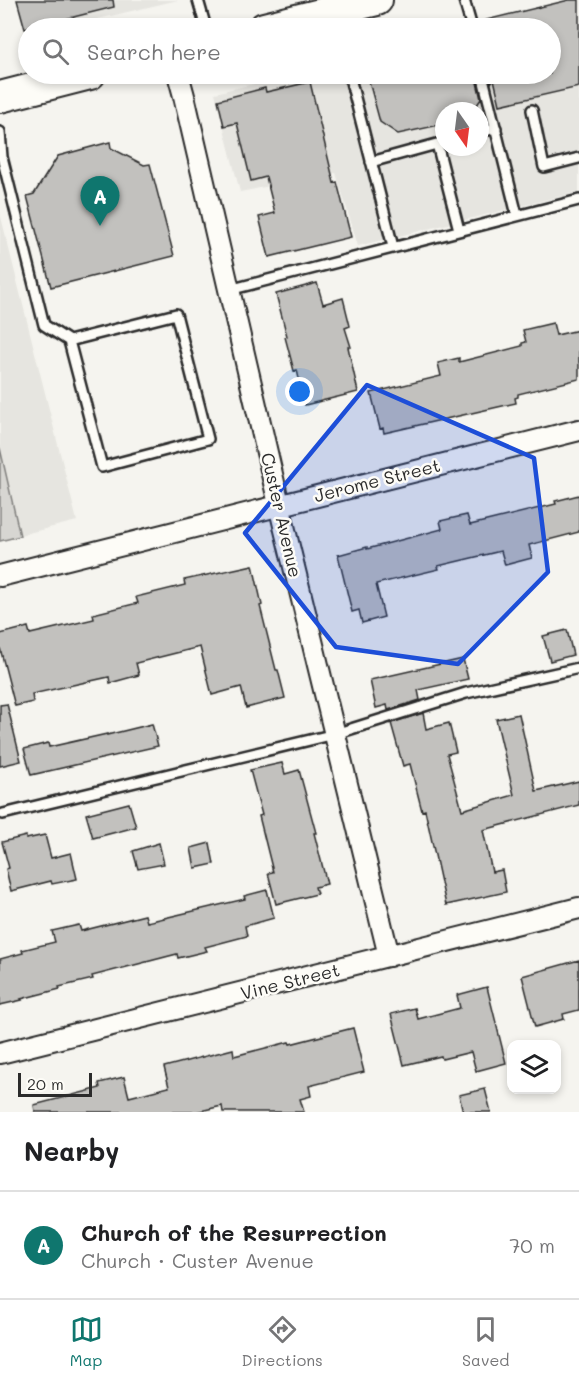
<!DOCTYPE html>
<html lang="en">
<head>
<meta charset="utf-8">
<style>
	:root { --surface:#fff; --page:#f2f2f2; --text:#202124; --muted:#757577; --line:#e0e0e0; --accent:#0f766e }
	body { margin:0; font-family:Mali,sans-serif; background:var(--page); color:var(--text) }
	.controls { position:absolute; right:18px; bottom:18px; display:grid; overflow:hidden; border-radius:12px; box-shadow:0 3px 9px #0003 }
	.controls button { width:54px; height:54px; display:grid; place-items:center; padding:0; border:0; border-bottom:2px solid var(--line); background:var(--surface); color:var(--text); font:30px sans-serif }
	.compass { position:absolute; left:435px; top:102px; width:54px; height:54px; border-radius:50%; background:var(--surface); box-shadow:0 3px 9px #0003; rotate:166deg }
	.scale { position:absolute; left:18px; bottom:15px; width:74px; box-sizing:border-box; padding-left:6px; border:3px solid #2b2b2b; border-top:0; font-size:16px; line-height:21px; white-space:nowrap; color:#2b2b2b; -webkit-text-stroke:4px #fdfcf7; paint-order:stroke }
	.you { position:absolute; left:300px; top:392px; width:21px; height:21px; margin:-15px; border:4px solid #fff; border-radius:50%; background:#1a73e8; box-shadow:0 0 0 9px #1a73e833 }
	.badge { display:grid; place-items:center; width:39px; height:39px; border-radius:50%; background:var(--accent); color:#fff; font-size:20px; font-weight:700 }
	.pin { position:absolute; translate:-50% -50px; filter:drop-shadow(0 2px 3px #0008) }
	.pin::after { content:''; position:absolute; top:32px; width:21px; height:18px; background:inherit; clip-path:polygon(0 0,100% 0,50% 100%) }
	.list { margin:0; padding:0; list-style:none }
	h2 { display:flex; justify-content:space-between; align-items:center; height:78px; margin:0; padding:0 24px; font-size:26px }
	h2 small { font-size:20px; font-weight:400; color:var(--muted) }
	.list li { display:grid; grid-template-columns:39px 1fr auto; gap:18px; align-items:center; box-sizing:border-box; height:108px; padding:0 24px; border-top:2px solid var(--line) }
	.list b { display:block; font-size:22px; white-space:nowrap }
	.list p { margin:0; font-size:20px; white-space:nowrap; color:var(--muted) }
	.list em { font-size:20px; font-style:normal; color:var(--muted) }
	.icon { flex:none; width:33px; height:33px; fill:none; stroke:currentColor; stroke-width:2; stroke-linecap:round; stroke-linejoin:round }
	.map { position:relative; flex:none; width:579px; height:1112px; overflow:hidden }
	.search { position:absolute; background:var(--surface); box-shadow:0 3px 9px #0003; left:18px; right:18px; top:18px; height:66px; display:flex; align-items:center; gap:15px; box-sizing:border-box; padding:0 21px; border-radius:33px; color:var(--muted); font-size:22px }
	.sheet { height:186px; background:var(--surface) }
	nav { display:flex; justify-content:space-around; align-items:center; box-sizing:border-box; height:84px; border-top:2px solid var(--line); background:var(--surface); font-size:16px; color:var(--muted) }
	nav a { display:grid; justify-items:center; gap:3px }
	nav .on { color:var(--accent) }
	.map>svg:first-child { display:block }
	.built { fill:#e6e5e0; fill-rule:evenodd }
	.green { fill:#d7d6d2; stroke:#81807e; stroke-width:1.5 }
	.building { fill:#c2c1be; stroke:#2b2b2b; stroke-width:1.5 }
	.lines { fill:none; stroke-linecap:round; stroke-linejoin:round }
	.lane-casing { stroke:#2b2b2b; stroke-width:14 }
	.street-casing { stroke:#2b2b2b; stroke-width:24 }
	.primary-casing { stroke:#2b2b2b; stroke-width:34 }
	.lane { stroke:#fdfcf7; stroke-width:9 }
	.street { stroke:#fdfcf7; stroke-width:20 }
	.primary { stroke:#fdfcf7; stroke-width:30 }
	.marked { fill:#1d4ed8; fill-opacity:0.2; stroke:#1d4ed8; stroke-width:4.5; stroke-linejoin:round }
	.labels { text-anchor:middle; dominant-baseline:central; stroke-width:5; stroke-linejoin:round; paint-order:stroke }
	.street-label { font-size:18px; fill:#2b2b2b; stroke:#fdfcf7 }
</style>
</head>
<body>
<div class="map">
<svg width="579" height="1112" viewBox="0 0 579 1112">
	<rect width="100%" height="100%" fill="#f5f4ef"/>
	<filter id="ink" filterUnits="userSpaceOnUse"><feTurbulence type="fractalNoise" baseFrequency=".0167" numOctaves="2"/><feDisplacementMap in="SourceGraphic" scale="12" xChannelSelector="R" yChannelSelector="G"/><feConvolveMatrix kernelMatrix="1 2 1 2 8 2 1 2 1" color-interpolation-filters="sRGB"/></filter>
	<g filter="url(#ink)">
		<!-- built -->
		<path class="built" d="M17 0H178L60 28H28V36H27Z
			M579 6V192L358 246 336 173 240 192 215 93 296 74H550V28H484ZM444 111H480V147H444Z
			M0 213 77 521 0 540Z"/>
		<!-- green -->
		<path class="green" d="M0 448 20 536 0 541Z"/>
		<!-- building -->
		<path class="building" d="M17 0H113L114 7 25 29Z
			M569 0H579V87L500 105 494 79 491 83 489 74H550V28H482V21Z
			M367 74H475L481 99 473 111H444V124L398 134 380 122Z
			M310 82 334 183 337 182 351 237 269 257 259 217 275 213 266 177 251 181 237 123 224 126 218 100 265 88 266 92Z
			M110 142 111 148 144 165 150 164 174 256 51 287 27 196 34 194 58 156Z
			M317 283 323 304 343 298 350 326 345 328 351 347H348L358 392 305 405 297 370 294 371 285 337 287 336 276 294Z
			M553 323 556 335 579 330V379L518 394V397L515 398 516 403 498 407 384 433 383 428 380 429 371 393 441 376 438 363 459 358V362L522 346V343L526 342 523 330Z
			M579 495V532L529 545 532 558 505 565 501 551 438 566 439 569 376 584 384 617 362 623 359 610 352 612 338 555 367 547V549L442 529 440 521 467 515 470 525 556 504 555 501Z
			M253 565 262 605 260 606 276 670H278L285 698 246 708 241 687 212 695 200 647 136 663 139 675 110 683 109 677 32 694 33 702 15 706 0 648V634L28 627 30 634 94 619 93 614 138 603 136 597 185 585 184 580Z
			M567 630 573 655 550 661 543 636Z
			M463 659 468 679 418 690 420 700 388 710 387 705 376 708 370 680Z
			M7 704 21 761 0 766V705Z
			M423 713 426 729 449 723 456 752 447 754 462 810 514 795 496 719 519 714 536 791 579 781V805L483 830 492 872 502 870 506 892 446 905 425 810 422 811 410 764 403 766 391 723Z
			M152 724 158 746 31 775 24 749 48 743 49 747 107 734V735Z
			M282 763 285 774 299 770 316 833H314L327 884 315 887 317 894 276 904 268 873 273 872 259 816 262 815 250 770Z
			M129 803 136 827 93 838 86 814Z
			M45 835 51 858 71 853 77 879 52 884 51 881 11 891 6 869 9 868 2 842 26 836V839Z
			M159 843 164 864 138 869 133 851Z
			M210 843 214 864 195 868 191 848Z
			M267 890 274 918 245 926 247 936 205 947 207 951 178 958 177 954 92 976 93 979 59 987 60 989 21 999 22 1000 0 1005V959L23 953 22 950 55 942 52 931 79 925 81 931 145 915 147 922 245 899 244 896Z
			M579 960V1010L563 1014 564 1019 535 1027 522 976Z
			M487 987 506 1063 476 1071 471 1052 442 1059 441 1056 404 1065 391 1014 415 1008 418 1019 460 1008 457 995Z
			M353 1028 364 1072 309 1086 311 1096 300 1099 304 1112H223L222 1106 196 1112H35L34 1105 100 1088 99 1083 124 1077 129 1097 169 1087 164 1067 233 1049 234 1056 289 1042 290 1044Z
			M485 1089 491 1112H463L459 1095Z"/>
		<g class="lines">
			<!-- lane casing -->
			<g class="lane-casing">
				<path id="lane" d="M198 0 206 28
					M464 0 472 28
					M349 74 393 247
					M482 74 517 215
					M532 110 544 167 579 158
					M0 132 2 157 44 325 69 341 102 467 208 439 176 314 69 341
					M480 132 496 128
					M437 144 459 230
					M371 162 444 142
					M229 290 579 200
					M3 814 335 734 466 693 579 668"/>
			</g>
			<!-- street casing -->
			<g class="street-casing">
				<path id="street" d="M178 74 184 96 285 530 389 956
					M0 576 579 430
					M0 1053 579 908"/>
			</g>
			<!-- primary casing -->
			<g class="primary-casing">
				<path id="primary" d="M264 28 377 0
					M0 97 90 74"/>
			</g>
			<!-- lane -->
			<use href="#lane" class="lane"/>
			<!-- street -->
			<use href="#street" class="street"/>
			<!-- primary -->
			<use href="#primary" class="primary"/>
		</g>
	</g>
	<!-- marked area -->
	<path class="marked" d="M367 385 534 458 548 572 458 664 336 647 245 533Z"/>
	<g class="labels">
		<!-- street labels -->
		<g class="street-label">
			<text transform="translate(377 480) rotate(-14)">Jerome Street</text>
			<text transform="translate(282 515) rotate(77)">Custer Avenue</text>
			<text transform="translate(290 981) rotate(-14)">Vine Street</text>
		</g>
	</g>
</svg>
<div class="controls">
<button><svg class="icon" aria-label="layers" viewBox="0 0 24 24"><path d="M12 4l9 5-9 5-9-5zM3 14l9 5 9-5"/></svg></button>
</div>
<svg class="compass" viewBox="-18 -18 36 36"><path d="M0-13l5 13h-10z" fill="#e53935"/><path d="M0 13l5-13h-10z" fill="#757577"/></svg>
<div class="scale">20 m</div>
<div class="you"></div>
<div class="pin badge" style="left:100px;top:226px">A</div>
<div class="search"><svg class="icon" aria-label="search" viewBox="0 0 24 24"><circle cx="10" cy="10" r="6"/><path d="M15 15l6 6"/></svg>Search here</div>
</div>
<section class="sheet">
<h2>Nearby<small></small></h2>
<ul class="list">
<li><span class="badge">A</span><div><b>Church of the Resurrection</b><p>Church · Custer Avenue</p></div><em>70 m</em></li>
</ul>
</section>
<nav>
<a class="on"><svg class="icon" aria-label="map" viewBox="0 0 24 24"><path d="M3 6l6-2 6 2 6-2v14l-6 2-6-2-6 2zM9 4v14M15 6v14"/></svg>Map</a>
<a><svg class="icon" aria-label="directions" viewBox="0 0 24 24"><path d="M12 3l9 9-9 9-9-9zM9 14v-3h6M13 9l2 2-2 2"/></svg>Directions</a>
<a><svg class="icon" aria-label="saved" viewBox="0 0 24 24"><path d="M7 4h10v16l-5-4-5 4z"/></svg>Saved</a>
</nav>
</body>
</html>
